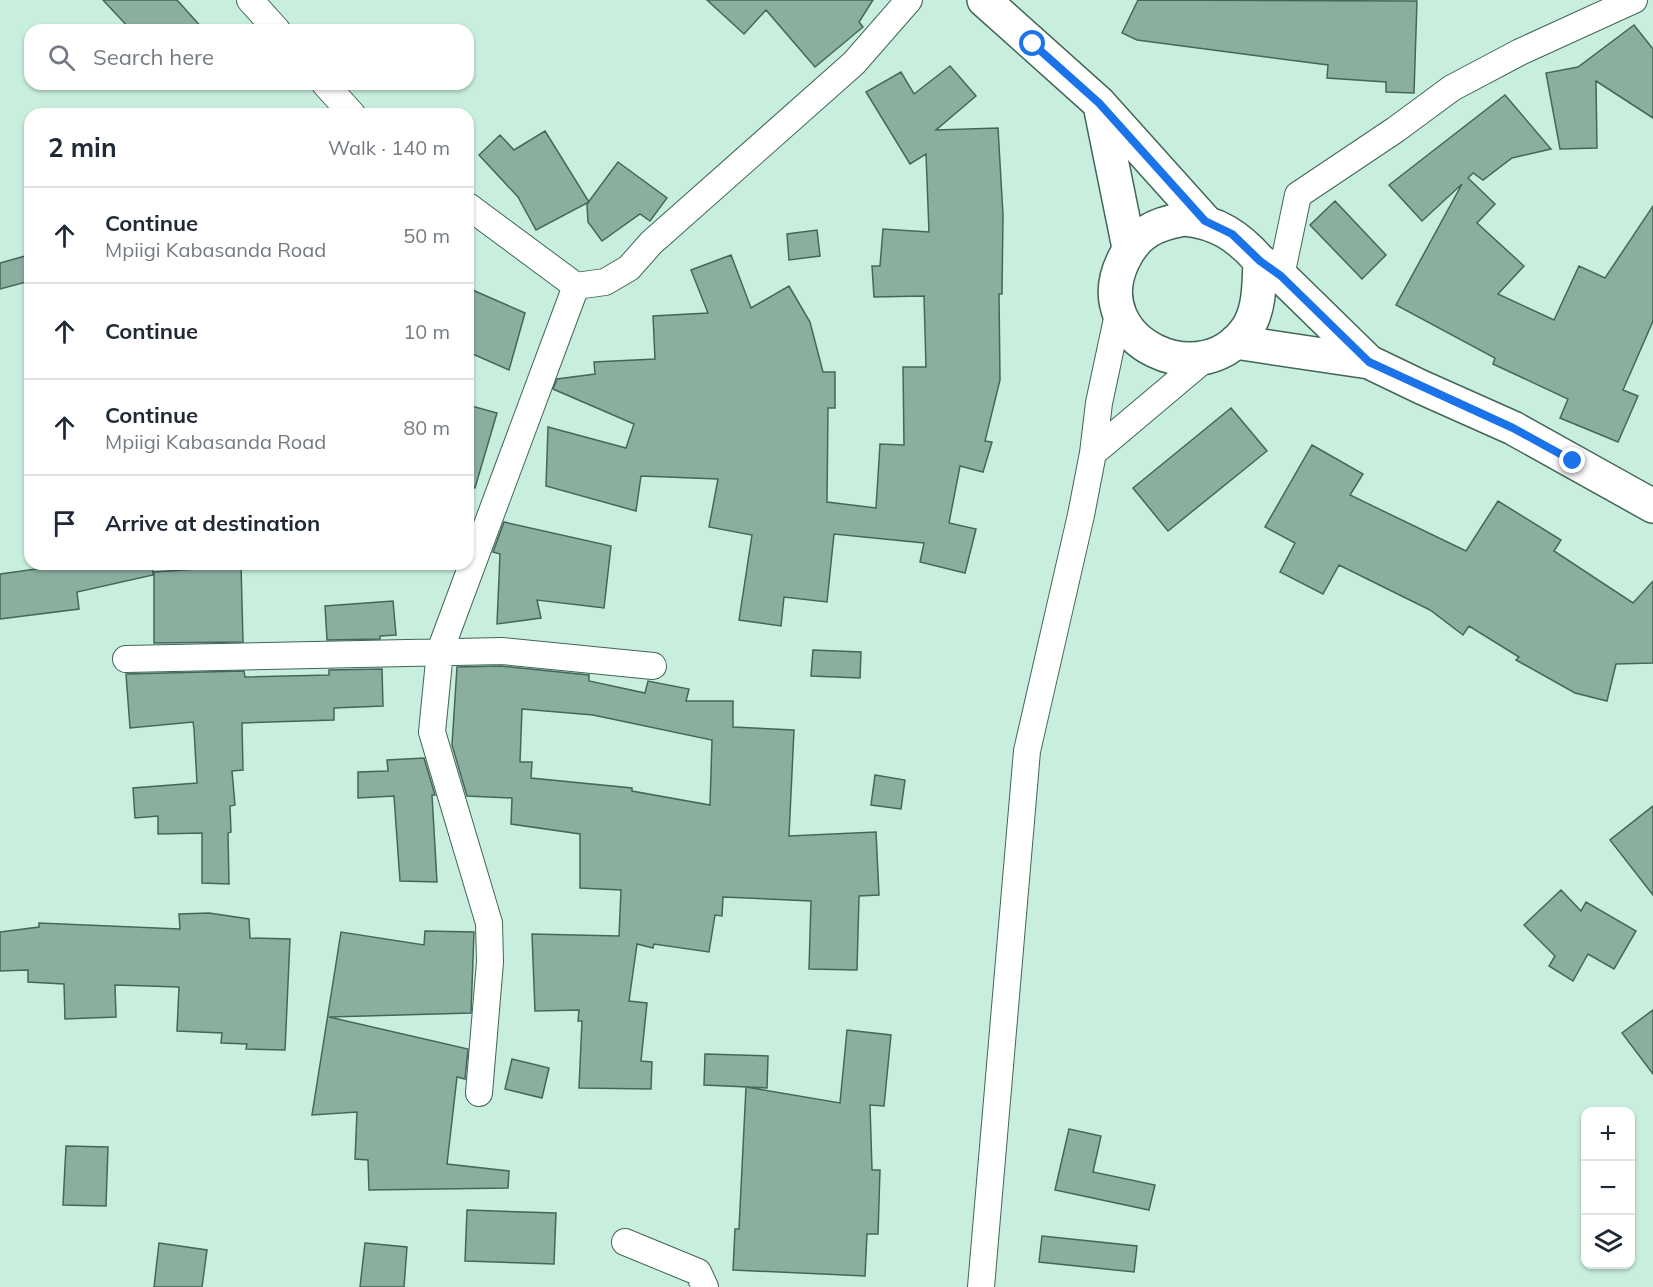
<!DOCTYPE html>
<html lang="en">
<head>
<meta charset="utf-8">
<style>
	:root { --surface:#fff; --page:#f6f6f7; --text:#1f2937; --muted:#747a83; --line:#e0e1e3 }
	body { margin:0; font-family:Mulish,sans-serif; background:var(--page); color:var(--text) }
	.controls { position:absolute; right:18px; bottom:18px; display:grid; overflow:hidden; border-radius:12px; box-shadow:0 2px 4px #0004 }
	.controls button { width:54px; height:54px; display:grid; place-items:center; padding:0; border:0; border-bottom:2px solid var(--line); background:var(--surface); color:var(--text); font:30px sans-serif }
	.stop { position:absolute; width:18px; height:18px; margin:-14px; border:4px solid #1a73e8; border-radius:50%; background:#fff }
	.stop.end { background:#1a73e8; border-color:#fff; box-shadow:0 2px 6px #0008 }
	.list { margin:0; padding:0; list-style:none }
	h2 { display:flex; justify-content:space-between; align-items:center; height:78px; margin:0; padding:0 24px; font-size:26px }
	h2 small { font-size:20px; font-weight:400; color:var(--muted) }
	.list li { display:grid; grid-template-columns:39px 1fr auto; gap:18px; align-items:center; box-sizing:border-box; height:96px; padding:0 24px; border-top:2px solid var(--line) }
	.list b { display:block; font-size:22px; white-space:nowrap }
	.list p { margin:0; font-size:20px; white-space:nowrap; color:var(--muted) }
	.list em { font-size:20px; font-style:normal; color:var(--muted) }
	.icon { flex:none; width:33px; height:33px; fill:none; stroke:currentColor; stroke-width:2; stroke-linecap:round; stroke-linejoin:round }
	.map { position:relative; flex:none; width:1653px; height:1287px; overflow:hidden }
	.search { position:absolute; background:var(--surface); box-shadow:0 2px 4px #0004; left:24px; top:24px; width:450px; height:66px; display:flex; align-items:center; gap:15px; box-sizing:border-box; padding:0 21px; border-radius:18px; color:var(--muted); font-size:22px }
	.panel { position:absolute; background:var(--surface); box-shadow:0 2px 4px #0004; left:24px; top:108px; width:450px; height:462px; border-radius:18px }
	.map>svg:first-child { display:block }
	.building { fill:#8aaf9f; stroke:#446759; stroke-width:1.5; fill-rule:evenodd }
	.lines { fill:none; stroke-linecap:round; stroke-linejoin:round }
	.street-casing { stroke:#416557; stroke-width:28 }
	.secondary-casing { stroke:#416557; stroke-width:36 }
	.street { stroke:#fff; stroke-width:26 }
	.secondary { stroke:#fff; stroke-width:33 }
	.route { stroke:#1a73e8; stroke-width:8 }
</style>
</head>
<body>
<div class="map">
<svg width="1653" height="1287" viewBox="0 0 1653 1287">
	<rect width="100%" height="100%" fill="#c8efde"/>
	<!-- building -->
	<path class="building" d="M103 0H177L204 30H131Z
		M707 0H873L859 22 863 27 815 67 766 10 744 34Z
		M1138 0 1417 1 1414 93 1386 92V82L1327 78 1328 65 1137 40 1122 33Z
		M1634 25 1653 49V118L1596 81 1597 148 1560 149 1546 73 1578 67Z
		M950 66 976 96 936 130 998 128 1003 215 1002 294H999L1000 380 985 441 992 442 983 472 960 466 949 523 976 529 965 573 920 562 924 543 834 534 827 602 784 597 781 626 739 620 752 535 709 527 718 479 641 476 636 511 546 486 548 427 626 448 634 424 553 389 557 379 595 374 594 362 655 359 653 316 708 313 691 270 731 255 751 308 789 286 810 322 823 372H835V408H828L827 502 876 508 880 444 904 445 903 367H926L924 296 874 297 872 266H880L883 229 929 232 926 154 910 164 866 92 901 72 914 94Z
		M1505 95 1551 149 1512 158 1483 180 1473 173 1468 178 1495 204 1477 223 1524 266 1498 294 1554 320 1579 266 1605 278 1653 206V321L1623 390 1638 396 1618 442 1560 418 1568 399 1493 364 1495 358 1396 305 1462 184 1422 221 1389 185Z
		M545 131 589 202 536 230 518 197 479 155 500 135 514 150Z
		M618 162 667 198 650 221 640 214 602 241 588 222 587 204Z
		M1335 201 1386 255 1362 279 1310 225Z
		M817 230 820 256 789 260 787 234Z
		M25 256 30 281 0 289V263Z
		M468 288 525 313 509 370 468 352Z
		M468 405 497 413 475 488 468 487Z
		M1231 408 1267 451 1168 531 1133 488Z
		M1312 445 1363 474 1350 495 1466 551 1498 501 1561 540 1554 551 1633 603 1653 581V663L1616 664 1607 701 1575 693 1516 660 1519 657 1469 626 1463 635 1430 610 1339 565 1323 594 1280 572 1295 543 1265 527Z
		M504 522 611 546 604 608 537 600 541 618 497 624 500 554 493 552Z
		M73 564H152L153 575 77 592 79 609 0 619V574Z
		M198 564H241L243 642 154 643V572L197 569Z
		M393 601 396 635 380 636V639L327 640 325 606Z
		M813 650 861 652 860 678 811 676Z
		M501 666 589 675V681L645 693 648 681 689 689 686 701H733V727L794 730 789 836 876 832 879 895 859 896 857 970 809 969 811 901 723 897 722 916 715 915 709 952 654 944 653 948 637 944 629 1001 647 1003 641 1061 652 1062 651 1089 579 1088 582 1021H578L579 1010 535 1011 532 934 619 936 621 890 580 888V834L511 824 512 798 467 796 452 745 457 667ZM522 709 593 715 712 740 710 805 632 791V788L531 778 532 762H520Z
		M382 669 383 706 334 708V720L242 723 243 770 232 771 235 805 230 806 231 832 228 833 229 884 202 883V833L158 834V816L135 818 133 788 197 783 194 729 193 722 130 728 126 674 244 671 245 677 329 675V670Z
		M424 758 435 795H432L437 882 400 881 394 796 358 798V772L388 771 387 760Z
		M875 775 905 780 901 809 871 805Z
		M1653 806V895L1610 840Z
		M1561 890 1581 911 1586 902 1636 931 1614 969 1588 954 1573 981 1549 966 1555 956 1524 925Z
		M209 913 249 919 250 938 290 939 285 1050 246 1049 247 1044 221 1043 222 1033 177 1031 179 987 115 985 116 1017 65 1019 64 984 28 982V970L0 971V932L39 927V923L180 929 179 914Z
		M425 931 474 932 471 1013 329 1017 468 1049 465 1079 457 1077 447 1164 509 1171 508 1188 369 1190 368 1160 355 1159 357 1112 312 1115 341 932 424 945Z
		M1653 1010V1074L1622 1033Z
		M847 1030 891 1035 884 1106 870 1105 872 1170H880L878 1234H867L865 1276 733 1270 735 1229H739L746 1087 840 1103Z
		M705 1054 768 1056 767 1088 704 1085Z
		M512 1059 549 1068 542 1098 505 1089Z
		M1069 1129 1101 1136 1093 1172 1155 1185 1149 1210 1055 1190Z
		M66 1146 108 1147 106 1206 63 1205Z
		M467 1210 556 1213 554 1264 465 1261Z
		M1042 1236 1137 1246 1134 1272 1039 1262Z
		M159 1243 207 1250 202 1287H154Z
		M365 1243 407 1247 404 1287H360Z"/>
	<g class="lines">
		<!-- street casing -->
		<g class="street-casing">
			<path id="street" d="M250 0 277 30
				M325 84 352 114
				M468 206 576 286 605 282 629 268 651 243 854 63 909 0
				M1281 276 1298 195 1395 130 1452 88 1520 52 1634 0
				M1093 453 1207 357
				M126 659 502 651 653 666
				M479 1093 490 962 489 923 432 732 440 651 576 286
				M625 1242 698 1272 705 1287
				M981 1287 1027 751 1081 515 1093 453 1099 403 1118 314"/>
		</g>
		<!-- secondary casing -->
		<g class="secondary-casing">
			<path id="secondary" d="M984 0 1099 103 1205 221
				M1100 105 1129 248
				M1184 219C1217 222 1238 236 1260 261 1259 281 1260 305 1250 324 1206 399 1084 342 1123 261 1136 233 1155 224 1184 219Z
				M1260 261 1281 276 1369 362
				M1235 342 1369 362 1421 387 1513 428 1653 506"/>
		</g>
		<!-- street -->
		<use href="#street" class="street"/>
		<!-- secondary -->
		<use href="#secondary" class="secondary"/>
	</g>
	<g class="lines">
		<!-- route -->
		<path class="route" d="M1033 44 1099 103 1205 221 1232 234 1260 261 1281 276 1369 362 1513 428 1573 461"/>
	</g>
</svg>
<div class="controls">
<button>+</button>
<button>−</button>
<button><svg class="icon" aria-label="layers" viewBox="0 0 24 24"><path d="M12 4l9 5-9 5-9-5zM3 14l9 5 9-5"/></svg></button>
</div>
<div class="stop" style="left:1033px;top:44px"></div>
<div class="stop end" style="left:1573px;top:461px"></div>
<div class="search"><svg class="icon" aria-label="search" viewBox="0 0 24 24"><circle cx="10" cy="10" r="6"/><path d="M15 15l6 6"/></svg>Search here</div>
<section class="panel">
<h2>2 min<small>Walk · 140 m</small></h2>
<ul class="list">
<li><svg class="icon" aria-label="ahead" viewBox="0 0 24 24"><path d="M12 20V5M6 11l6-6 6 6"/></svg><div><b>Continue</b><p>Mpiigi Kabasanda Road</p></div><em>50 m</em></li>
<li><svg class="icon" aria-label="ahead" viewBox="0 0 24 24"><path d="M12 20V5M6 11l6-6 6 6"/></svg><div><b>Continue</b></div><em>10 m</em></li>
<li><svg class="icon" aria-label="ahead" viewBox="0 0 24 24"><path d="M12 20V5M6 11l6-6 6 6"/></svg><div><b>Continue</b><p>Mpiigi Kabasanda Road</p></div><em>80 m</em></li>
<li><svg class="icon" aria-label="arrive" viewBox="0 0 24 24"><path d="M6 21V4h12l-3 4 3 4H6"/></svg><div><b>Arrive at destination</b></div></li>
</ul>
</section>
</div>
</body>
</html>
